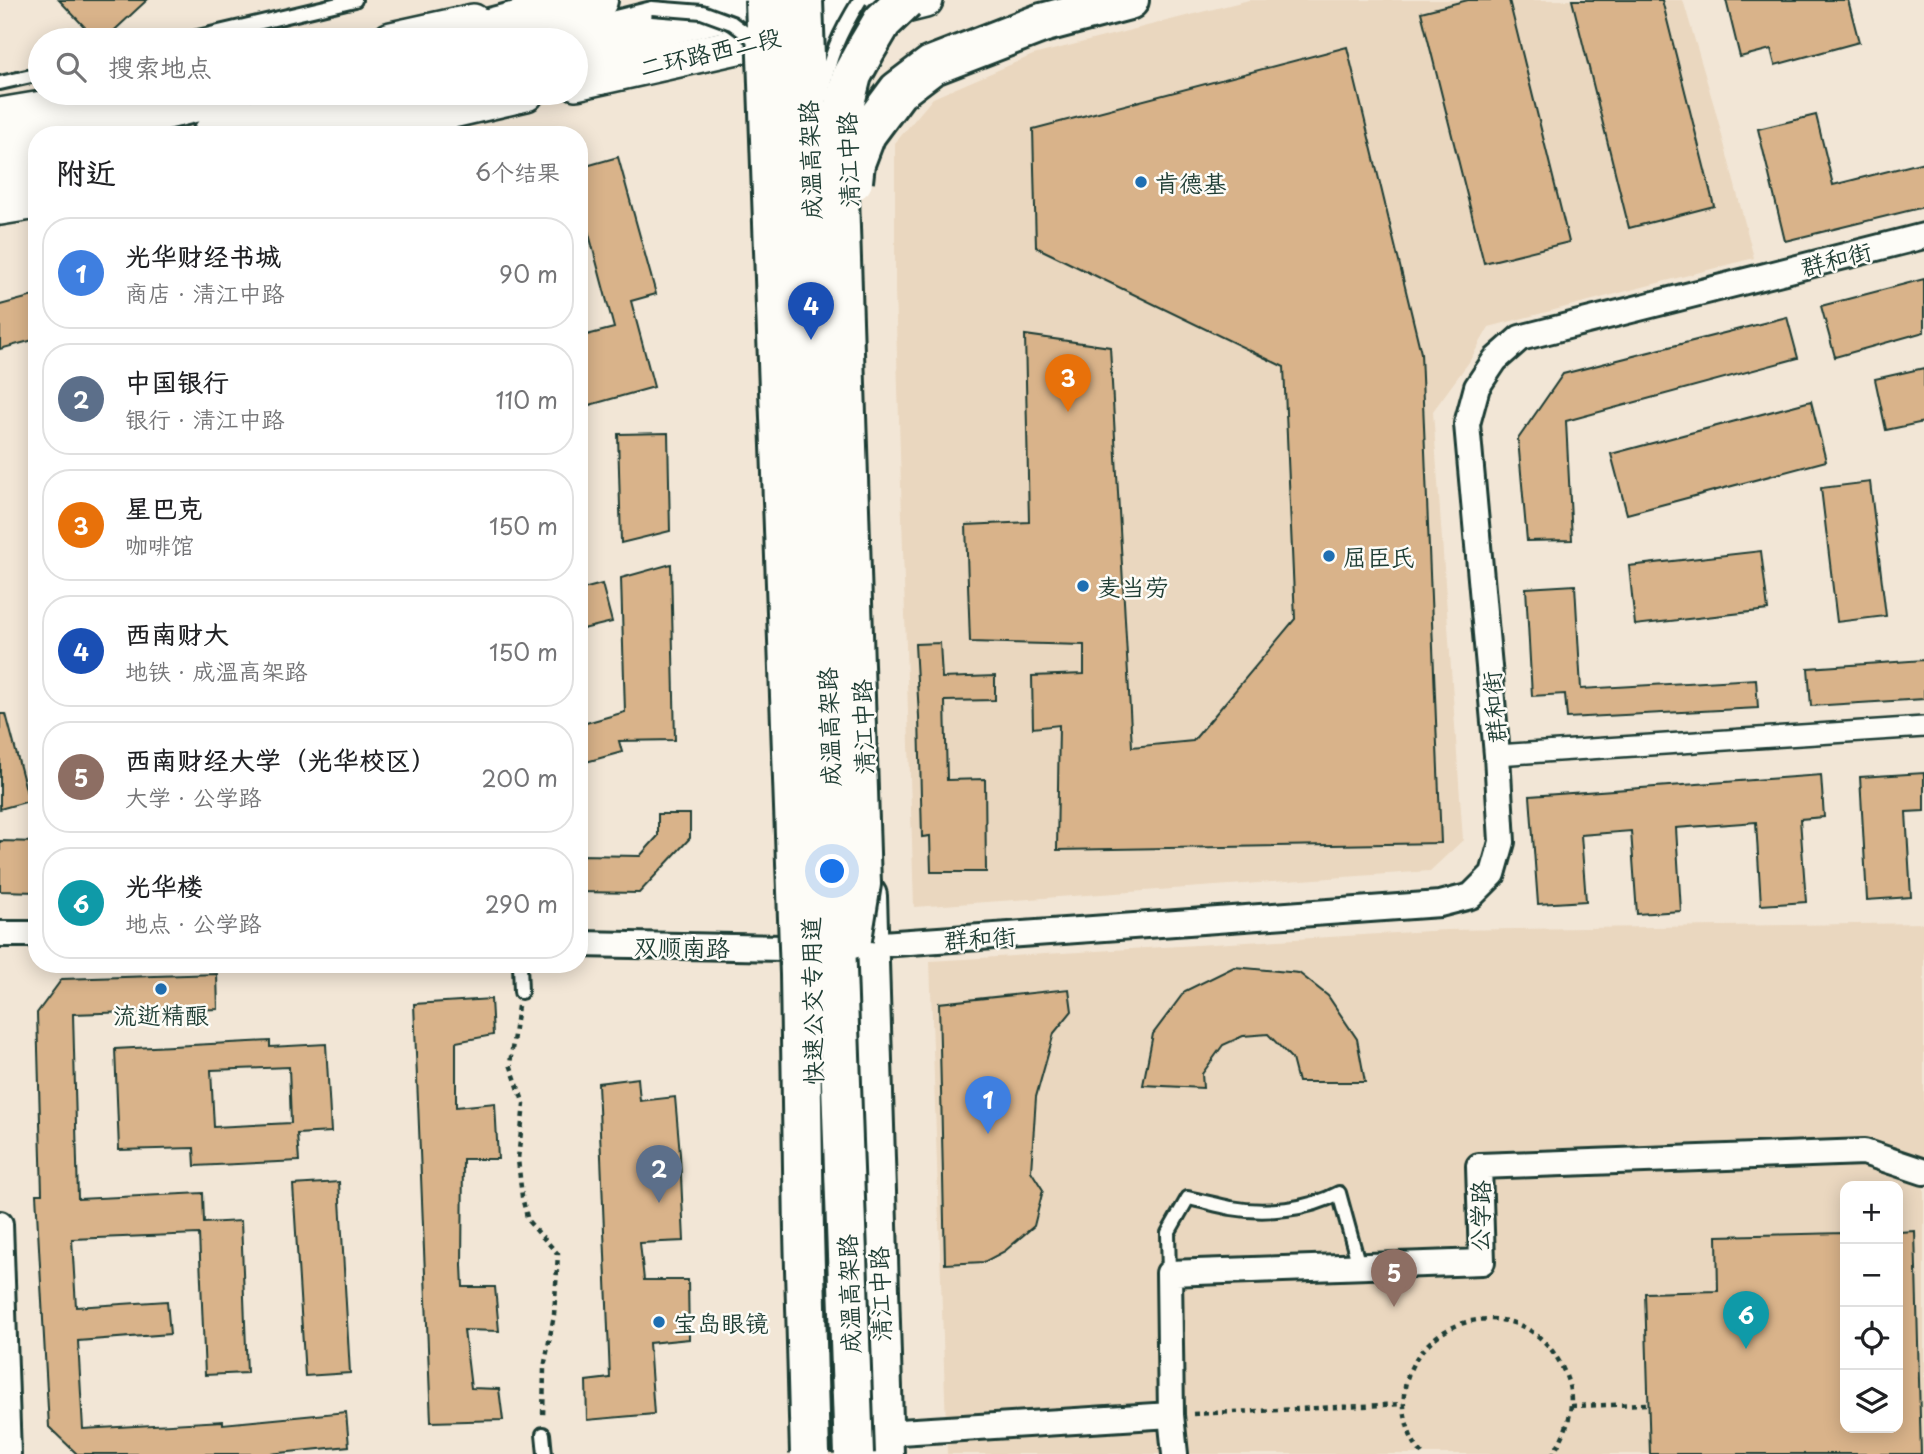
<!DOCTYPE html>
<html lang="zh">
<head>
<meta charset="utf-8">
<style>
	:root { --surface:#fff; --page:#f2f2f2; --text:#202124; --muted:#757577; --line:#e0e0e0; --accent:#0f766e }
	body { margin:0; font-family:"Playpen Sans","LXGW WenKai TC",sans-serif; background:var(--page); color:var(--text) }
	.controls { position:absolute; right:21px; bottom:21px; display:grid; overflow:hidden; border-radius:14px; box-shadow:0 4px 18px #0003 }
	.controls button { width:63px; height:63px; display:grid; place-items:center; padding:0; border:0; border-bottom:2px solid var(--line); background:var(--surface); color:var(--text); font:35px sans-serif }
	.you { position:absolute; left:833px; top:872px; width:24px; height:24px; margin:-18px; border:5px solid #fff; border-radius:50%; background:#1a73e8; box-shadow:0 0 0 10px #1a73e833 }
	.badge { display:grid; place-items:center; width:46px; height:46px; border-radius:50%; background:var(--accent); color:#fff; font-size:23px; font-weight:700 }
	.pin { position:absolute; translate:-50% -58px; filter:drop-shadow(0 2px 4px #0008) }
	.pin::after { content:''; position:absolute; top:37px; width:24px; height:21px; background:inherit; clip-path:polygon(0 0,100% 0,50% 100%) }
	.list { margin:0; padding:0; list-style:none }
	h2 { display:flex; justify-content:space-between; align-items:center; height:91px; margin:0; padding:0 28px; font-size:30px }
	h2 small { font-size:23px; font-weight:400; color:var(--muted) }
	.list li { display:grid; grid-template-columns:46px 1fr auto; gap:21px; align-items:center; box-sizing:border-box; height:112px; margin:0 14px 14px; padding:0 14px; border:2px solid var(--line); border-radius:28px }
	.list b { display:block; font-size:26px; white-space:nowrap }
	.list p { margin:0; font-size:23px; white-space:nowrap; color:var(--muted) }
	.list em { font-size:23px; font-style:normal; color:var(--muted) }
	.icon { flex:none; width:38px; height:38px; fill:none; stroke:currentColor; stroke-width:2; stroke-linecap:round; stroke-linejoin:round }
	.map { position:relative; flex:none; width:1924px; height:1454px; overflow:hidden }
	.search { position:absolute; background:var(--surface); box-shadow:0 4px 18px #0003; left:28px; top:28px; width:560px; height:77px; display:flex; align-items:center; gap:18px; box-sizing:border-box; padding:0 24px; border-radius:38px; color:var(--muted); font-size:26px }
	.panel { position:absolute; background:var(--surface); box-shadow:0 4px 18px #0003; left:28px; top:126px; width:560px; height:847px; border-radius:28px }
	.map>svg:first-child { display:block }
	.built { fill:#ead7bf; fill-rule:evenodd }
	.building { fill:#d9b38a; stroke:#1f3d34; stroke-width:2; fill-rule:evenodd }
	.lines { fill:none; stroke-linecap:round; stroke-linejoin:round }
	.service-casing { stroke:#1f3d34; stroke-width:18 }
	.pedestrian-casing { stroke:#1f3d34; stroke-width:24 }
	.minor-casing { stroke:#1f3d34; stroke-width:30 }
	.secondary-casing { stroke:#1f3d34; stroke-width:40 }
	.primary-casing { stroke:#1f3d34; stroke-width:44 }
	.trunk-casing { stroke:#1f3d34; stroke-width:44 }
	.path { stroke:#1f3d34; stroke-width:4.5; stroke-dasharray:5 5; stroke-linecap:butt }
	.service { stroke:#fdfcf7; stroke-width:12 }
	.pedestrian { stroke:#fdfcf7; stroke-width:19 }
	.minor { stroke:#fdfcf7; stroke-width:24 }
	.secondary { stroke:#fdfcf7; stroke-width:35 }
	.primary { stroke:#fdfcf7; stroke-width:38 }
	.trunk { stroke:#fdfcf7; stroke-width:38 }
	.service-bridge-casing { stroke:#1f3d34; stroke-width:18; stroke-linecap:butt }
	.trunk-bridge-casing { stroke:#1f3d34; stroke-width:44; stroke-linecap:butt }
	.service-bridge { stroke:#fdfcf7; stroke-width:12 }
	.trunk-bridge { stroke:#fdfcf7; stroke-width:38 }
	.poi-dot { fill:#1f6fb2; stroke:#fdfcf7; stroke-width:2.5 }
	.labels { text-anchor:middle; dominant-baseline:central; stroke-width:5; stroke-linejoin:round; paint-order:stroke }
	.street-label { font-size:24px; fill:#1f3d34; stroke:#fdfcf7 }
	.poi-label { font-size:24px; fill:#1f3d34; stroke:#fdfcf7; text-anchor:start }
</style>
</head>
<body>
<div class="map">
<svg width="1924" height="1454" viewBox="0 0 1924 1454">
	<rect width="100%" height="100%" fill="#f2e6d6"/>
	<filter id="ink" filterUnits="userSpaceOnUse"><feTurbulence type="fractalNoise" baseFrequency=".0143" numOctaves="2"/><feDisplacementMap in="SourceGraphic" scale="14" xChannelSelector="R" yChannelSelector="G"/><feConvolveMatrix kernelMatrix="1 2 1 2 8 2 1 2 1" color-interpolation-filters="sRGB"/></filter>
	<g filter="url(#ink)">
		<!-- built -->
		<path class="built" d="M1249 0H1683L1715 109 1754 258 1489 327 1469 362 1433 411 1463 840 1430 871 914 907 895 290V143L933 98 1033 55Z
			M1924 923V1454H947L930 961 1446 930ZM1845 1186H1898V1428H1845Z"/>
		<!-- building -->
		<path class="building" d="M59 0H147L104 40H97Z
			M1468 0H1509L1569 242 1484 263 1421 12Z
			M1572 0H1662L1714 206 1629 228Z
			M1726 0H1848L1859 42 1775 65 1771 49 1740 57Z
			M1347 47 1421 353 1441 843 1057 850 1059 725 1033 728 1032 676 1084 674V645L970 642 966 525 1029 522 1025 335 1110 347 1132 747 1193 741 1295 619 1284 367 1036 247 1033 129Z
			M1816 115 1833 185 1924 162V207L1785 241 1758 129Z
			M618 157 656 294 631 301 654 387 579 408V337L614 328 585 219 579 221V168Z
			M1924 279V332L1835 357 1821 306Z
			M37 295V339L0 349V305Z
			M1787 317 1798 358 1566 421 1572 540 1527 541 1518 439 1563 374Z
			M1924 368V422L1886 430 1875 379Z
			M1811 401 1826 461 1627 514 1611 454Z
			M668 433 670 531 621 543 618 434Z
			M1870 482 1886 616 1837 622 1821 488Z
			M1761 551 1768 610 1635 625 1629 566Z
			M671 564 675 740 619 741 622 752 579 764V725L625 712 621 578Z
			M602 584 612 622 579 630V590Z
			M1575 585 1581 689 1756 679 1758 708 1567 718 1565 694 1532 696 1526 588Z
			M940 643 942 678 995 676V700L945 701 947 780 985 779 986 872H931L930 836 922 837 919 716 915 644Z
			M1924 660V699L1811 706 1808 668Z
			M0 714H6L29 801 0 809Z
			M1924 773V811L1906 812 1911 897 1867 900 1860 777Z
			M1821 775 1824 817 1800 819 1806 902 1761 905 1756 822 1676 828 1681 911 1637 914 1631 831 1581 835 1586 901 1538 904 1530 796Z
			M658 814H690V838L639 893 579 892V855L640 856 658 836Z
			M0 841 37 842V892L0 891Z
			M1234 967 1299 973 1328 996 1357 1039 1365 1082H1298L1292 1059 1268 1034 1243 1036 1223 1045 1202 1074 1203 1088 1143 1085 1153 1034 1185 991Z
			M217 974 218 1009 73 1014 78 1199 203 1193 204 1223 241 1221 247 1373 205 1375 199 1234 72 1239 76 1307 167 1301 170 1334 78 1341 83 1429 223 1421V1424L346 1412 349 1446 269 1454H77L49 1427 36 1194H42L37 1013 62 979Z
			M1069 989 1072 1011 1054 1033 1036 1097 1031 1171 1043 1190 1034 1226 1005 1251 984 1262 945 1264 939 1003Z
			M491 999 493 1035 456 1042V1107L495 1103 498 1159H463L462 1265 463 1287H495L499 1331 464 1330 471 1388 499 1389 503 1420 431 1422 414 1004Z
			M270 1041V1047L326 1044 331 1132 297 1134 299 1161 195 1166 194 1148 119 1150 115 1049ZM289 1067 291 1123 214 1127 211 1070Z
			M638 1078 640 1101 675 1097 680 1154 684 1241 640 1243 644 1280H688L689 1339 649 1343 654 1414 587 1420 586 1381 610 1378 598 1083Z
			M339 1182 350 1373 305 1376 293 1185Z
			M1915 1231 1921 1454H1650L1645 1293 1718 1291 1717 1236 1845 1233V1428H1898V1232Z"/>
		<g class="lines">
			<!-- service casing -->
			<g class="service-casing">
				<path id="service" d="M185 40 355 0
					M522 40 684 0
					M0 83 40 74
					M231 111 309 93
					M520 964 521 992
					M1169 1273 1168 1233 1188 1198C1202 1201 1217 1205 1231 1208 1265 1214 1308 1210 1339 1193L1359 1266
					M543 1434 545 1454"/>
			</g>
			<!-- pedestrian casing -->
			<g class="pedestrian-casing">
				<path id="pedestrian" d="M1497 755 1924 727"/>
			</g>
			<!-- minor casing -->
			<g class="minor-casing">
				<path id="minor" d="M0 934H37
					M579 944 786 948
					M868 945 1440 904 1471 896 1493 874 1502 842 1497 755 1467 424 1477 387 1495 360 1520 338 1924 236
					M0 1224 8 1454
					M884 1433 1171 1415
					M1175 1454 1171 1415 1169 1273 1482 1262 1479 1166 1864 1152 1924 1172"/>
			</g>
			<!-- secondary casing -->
			<g class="secondary-casing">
				<path id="secondary" d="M391 40 473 22
					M576 82 760 41 925 0
					M0 116 138 93
					M345 135 526 93
					M0 207 37 201"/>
			</g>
			<!-- primary casing -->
			<g class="primary-casing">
				<path id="primary" d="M842 0 846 101
					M867 896 884 1454"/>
			</g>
			<!-- trunk casing -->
			<g class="trunk-casing">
				<path id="trunk" d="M1042 23 1129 0
					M443 40 598 0
					M576 47 743 7
					M55 135 112 123 234 93
					M212 135 279 121 391 93
					M0 145 37 139
					M0 179 37 171"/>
			</g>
			<!-- path -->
			<path class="path" d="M518 1006 510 1064 524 1104 518 1159 522 1197 528 1221 558 1254 554 1315 544 1368 543 1418
				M1571 1406 1648 1404
				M1193 1414 1403 1404
				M1422 1454C1417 1447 1411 1439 1409 1431 1375 1331 1517 1271 1563 1369 1578 1400 1570 1426 1553 1454"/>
			<!-- service -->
			<use href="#service" class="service"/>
			<!-- pedestrian -->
			<use href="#pedestrian" class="pedestrian"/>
			<!-- minor -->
			<use href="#minor" class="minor"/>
			<!-- secondary -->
			<use href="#secondary" class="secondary"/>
			<!-- primary -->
			<use href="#primary" class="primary"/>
			<!-- trunk -->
			<use href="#trunk" class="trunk"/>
			<!-- service-bridge casing -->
			<g class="service-bridge-casing">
				<path id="service-bridge" d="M652 8 702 12 732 23 759 43
					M822 96C829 56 839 34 860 0"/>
			</g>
			<!-- trunk-bridge casing -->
			<g class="trunk-bridge-casing">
				<path id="trunk-bridge" d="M765 0 800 974 804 1232 810 1454
					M803 0 854 1454
					M853 181 855 163 866 134 898 91 931 66 1042 23
					M852 939 861 884 838 165 840 122 852 75 866 49 882 22 905 0"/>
			</g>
			<!-- service-bridge -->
			<use href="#service-bridge" class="service-bridge"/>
			<!-- trunk-bridge -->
			<use href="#trunk-bridge" class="trunk-bridge"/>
		</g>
	</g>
	<!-- markers -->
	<g class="poi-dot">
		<circle cx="1141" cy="182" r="7"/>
		<circle cx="1329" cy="556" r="7"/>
		<circle cx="1083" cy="586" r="7"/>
		<circle cx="161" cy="989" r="7"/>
		<circle cx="659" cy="1322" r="7"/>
	</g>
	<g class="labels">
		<!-- street labels -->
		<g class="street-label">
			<text transform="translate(710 51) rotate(-13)">二环路西二段</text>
			<text transform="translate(809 160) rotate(-92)">成温高架路</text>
			<text transform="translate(847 160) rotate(-92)">清江中路</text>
			<text transform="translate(1836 258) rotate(-14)">群和街</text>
			<text transform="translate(1493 707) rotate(-95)">群和街</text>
			<text transform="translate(828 727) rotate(-92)">成温高架路</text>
			<text transform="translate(862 727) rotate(-92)">清江中路</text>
			<text transform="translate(980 937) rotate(-4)">群和街</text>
			<text transform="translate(682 946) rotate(1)">双顺南路</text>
			<text transform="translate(811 1001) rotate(-91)">快速公交专用道</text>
			<text transform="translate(1479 1216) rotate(-89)">公学路</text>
			<text transform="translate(848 1294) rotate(-92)">成温高架路</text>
			<text transform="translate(879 1294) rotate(-92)">清江中路</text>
		</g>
		<!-- poi labels -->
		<g class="poi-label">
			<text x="1155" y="182">肯德基</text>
			<text x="1343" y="556">屈臣氏</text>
			<text x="1097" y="586">麦当劳</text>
			<text x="161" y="1014" text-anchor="middle">流逝精酿</text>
			<text x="673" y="1322">宝岛眼镜</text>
		</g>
	</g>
</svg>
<div class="controls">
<button>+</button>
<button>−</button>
<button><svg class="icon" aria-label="locate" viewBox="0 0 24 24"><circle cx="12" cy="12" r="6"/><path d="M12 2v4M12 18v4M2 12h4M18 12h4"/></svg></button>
<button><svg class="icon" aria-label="layers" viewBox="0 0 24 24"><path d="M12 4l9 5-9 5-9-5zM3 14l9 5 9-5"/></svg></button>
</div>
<div class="you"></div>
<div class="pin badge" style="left:988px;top:1134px;background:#3f7fe0">1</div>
<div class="pin badge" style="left:659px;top:1203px;background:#5c6f8a">2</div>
<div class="pin badge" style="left:1068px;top:412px;background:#e8710a">3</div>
<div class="pin badge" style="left:811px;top:340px;background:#1a4fb4">4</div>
<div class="pin badge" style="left:1394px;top:1307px;background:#8d6e63">5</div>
<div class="pin badge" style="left:1746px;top:1349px;background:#0f9aa8">6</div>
<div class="search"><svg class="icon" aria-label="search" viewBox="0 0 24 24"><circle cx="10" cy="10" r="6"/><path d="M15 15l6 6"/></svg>搜索地点</div>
<section class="panel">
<h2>附近<small>6个结果</small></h2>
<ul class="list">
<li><span class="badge" style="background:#3f7fe0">1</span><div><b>光华财经书城</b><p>商店 · 清江中路</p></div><em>90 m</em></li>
<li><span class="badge" style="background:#5c6f8a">2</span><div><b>中国银行</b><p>银行 · 清江中路</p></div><em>110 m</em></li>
<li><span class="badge" style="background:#e8710a">3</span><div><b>星巴克</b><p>咖啡馆</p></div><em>150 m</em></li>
<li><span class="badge" style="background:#1a4fb4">4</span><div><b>西南财大</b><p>地铁 · 成温高架路</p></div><em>150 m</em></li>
<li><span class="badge" style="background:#8d6e63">5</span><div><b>西南财经大学（光华校区）</b><p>大学 · 公学路</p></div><em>200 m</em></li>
<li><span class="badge" style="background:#0f9aa8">6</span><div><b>光华楼</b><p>地点 · 公学路</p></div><em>290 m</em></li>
</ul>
</section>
</div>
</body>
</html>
